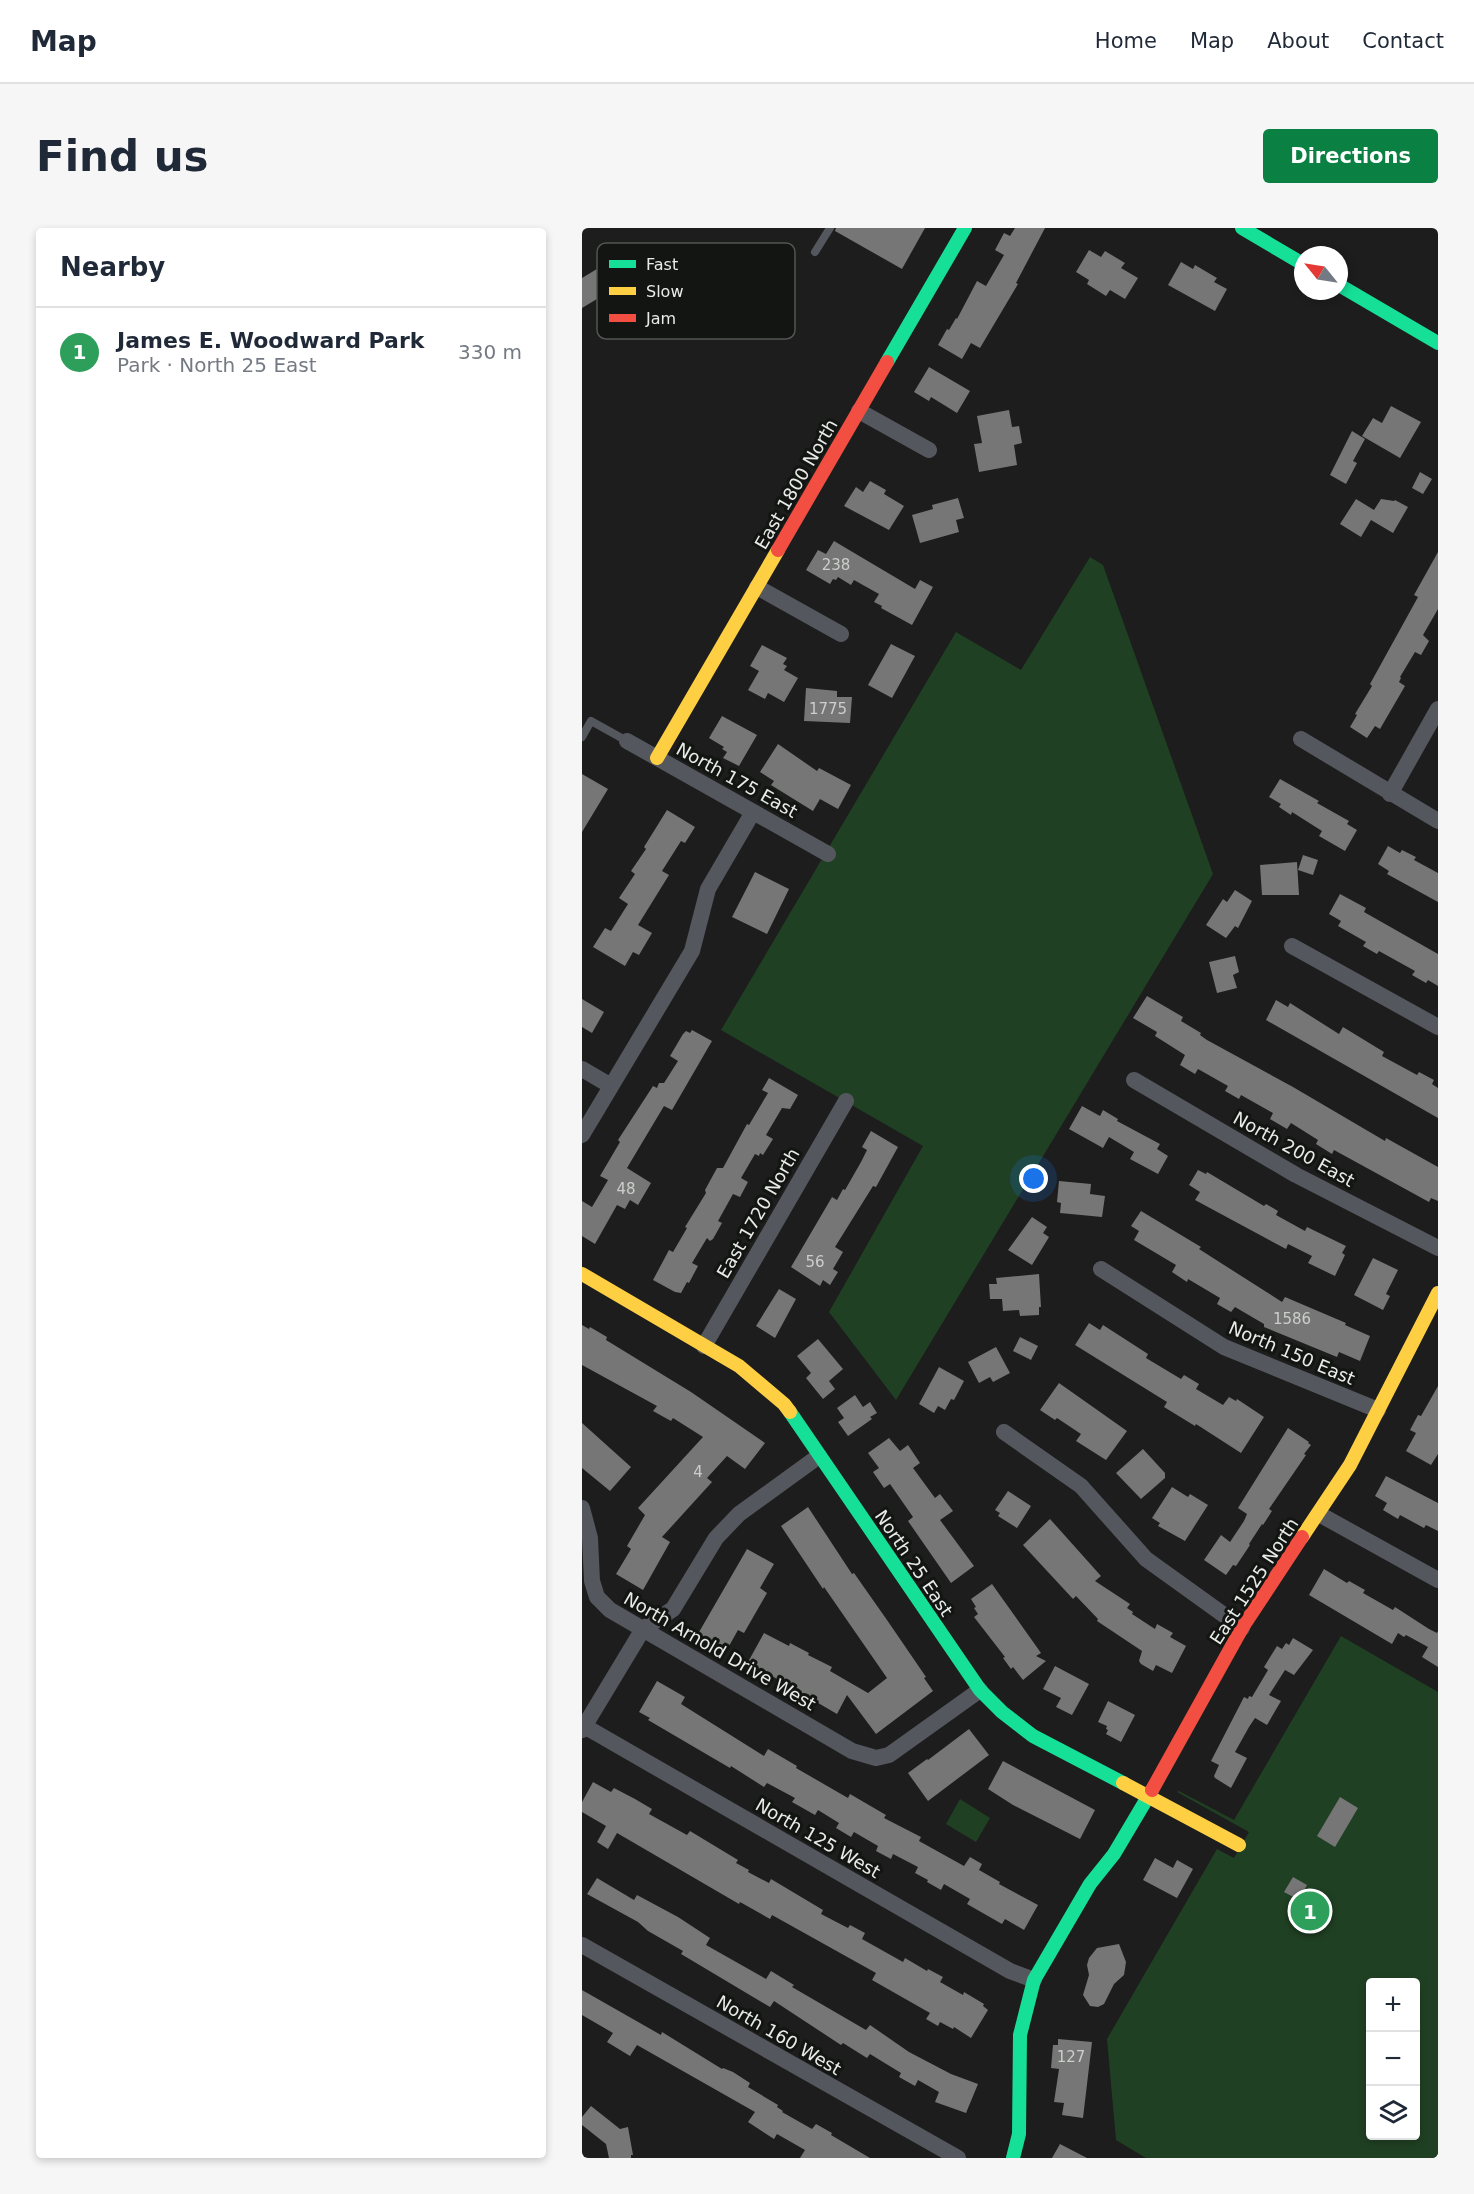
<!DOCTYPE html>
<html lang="en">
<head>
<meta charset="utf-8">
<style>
	:root { --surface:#fff; --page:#f6f6f7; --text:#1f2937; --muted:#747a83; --line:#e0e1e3; --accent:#0b8043 }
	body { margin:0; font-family:"DejaVu Sans",sans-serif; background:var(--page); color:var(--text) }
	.controls { position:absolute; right:18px; bottom:18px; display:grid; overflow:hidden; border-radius:6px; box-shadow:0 3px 9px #0003 }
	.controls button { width:54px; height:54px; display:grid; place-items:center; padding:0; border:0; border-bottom:2px solid var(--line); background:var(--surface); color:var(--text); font:30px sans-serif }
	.compass { position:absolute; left:712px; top:18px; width:54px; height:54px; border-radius:50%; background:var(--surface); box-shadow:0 3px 9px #0003; rotate:300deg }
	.you { position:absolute; left:452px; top:951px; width:21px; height:21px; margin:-15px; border:4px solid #fff; border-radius:50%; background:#1a73e8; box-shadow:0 0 0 9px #1a73e833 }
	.badge { display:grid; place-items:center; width:39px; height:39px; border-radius:50%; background:var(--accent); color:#fff; font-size:20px; font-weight:700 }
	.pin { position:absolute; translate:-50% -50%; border:3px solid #fff; box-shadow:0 2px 6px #0006 }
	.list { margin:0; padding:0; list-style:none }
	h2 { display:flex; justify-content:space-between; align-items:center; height:78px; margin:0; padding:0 24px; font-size:26px }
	h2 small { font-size:20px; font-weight:400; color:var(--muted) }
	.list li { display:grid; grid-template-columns:39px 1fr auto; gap:18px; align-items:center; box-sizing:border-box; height:90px; padding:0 24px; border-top:2px solid var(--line) }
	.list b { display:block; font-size:22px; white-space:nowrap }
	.list p { margin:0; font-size:20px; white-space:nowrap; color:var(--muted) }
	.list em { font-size:20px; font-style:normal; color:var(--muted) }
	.icon { flex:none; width:33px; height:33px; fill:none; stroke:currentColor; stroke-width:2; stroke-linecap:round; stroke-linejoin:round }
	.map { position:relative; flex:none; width:856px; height:1930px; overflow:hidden; border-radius:6px }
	header { display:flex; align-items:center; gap:36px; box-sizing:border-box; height:84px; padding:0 30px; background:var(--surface); border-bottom:2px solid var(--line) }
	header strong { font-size:28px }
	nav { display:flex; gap:33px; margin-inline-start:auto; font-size:21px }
	.intro { display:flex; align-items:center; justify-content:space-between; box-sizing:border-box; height:144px; padding:0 36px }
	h1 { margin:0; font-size:42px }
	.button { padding:15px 27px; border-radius:6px; background:var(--accent); color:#fff; font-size:21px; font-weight:700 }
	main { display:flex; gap:36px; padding:0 36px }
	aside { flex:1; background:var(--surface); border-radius:6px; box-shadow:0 3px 9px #0003 }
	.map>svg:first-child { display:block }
	.green { fill:#204023; fill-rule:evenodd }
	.building { fill:#757675 }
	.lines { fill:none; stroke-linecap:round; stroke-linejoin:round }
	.lane { stroke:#54575d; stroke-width:8 }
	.street { stroke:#54575d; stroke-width:16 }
	.fast { stroke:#16e098; stroke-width:14 }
	.slow { stroke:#ffcf43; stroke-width:14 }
	.jam { stroke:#f24e42; stroke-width:14 }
	.labels { text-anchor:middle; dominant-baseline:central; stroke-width:6; stroke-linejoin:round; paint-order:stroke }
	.number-label { font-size:15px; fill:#cbcecb }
	.street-label { font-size:18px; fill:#e8ebe8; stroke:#121512 }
	.key { fill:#121512; stroke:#525552; stroke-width:1.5 }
	.key-label { font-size:16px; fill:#e8ebe8 }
</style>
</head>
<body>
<header>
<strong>Map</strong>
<nav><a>Home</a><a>Map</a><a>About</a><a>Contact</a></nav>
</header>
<div class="intro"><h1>Find us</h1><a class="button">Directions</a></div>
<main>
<aside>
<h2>Nearby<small></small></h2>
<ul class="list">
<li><span class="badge" style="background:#2e9e5b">1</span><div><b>James E. Woodward Park</b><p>Park · North 25 East</p></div><em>330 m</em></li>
</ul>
</aside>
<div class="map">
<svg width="856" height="1930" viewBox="0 0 856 1930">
	<rect width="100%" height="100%" fill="#1c1d1c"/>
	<!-- green -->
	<path class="green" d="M508 329 521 337 631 646 314 1172 247 1084 341 918 139 802 374 404 439 442Z
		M759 1408 856 1464V1930H564L534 1912 525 1811 635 1621 652 1630 667 1604 595 1564 597 1563 652 1592ZM788 1754H834V1908H788Z
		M378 1571 408 1590 394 1614 364 1596Z"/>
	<!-- building -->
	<path class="building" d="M254 0H343L320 41 253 3Z
		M433 0H463L434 55 436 56 398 120 389 115 380 131 356 117 365 101 367 102 374 90 375 91 395 53 404 58 422 27 413 22 422 5 428 8Z
		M507 22 519 29 523 23 543 35 539 40 556 50 543 71 528 62 524 68 505 56 507 52 494 44Z
		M38 27 50 50 0 80V50Z
		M599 34 611 41 613 37 635 50 632 54 645 61 633 83 586 57Z
		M347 139 388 163 375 185 349 169 347 173 332 164Z
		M809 178 839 194 818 230 780 208 791 190 800 195Z
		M427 182 430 199 437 198 440 215 432 217 435 237 397 244 392 216 400 215 395 188Z
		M770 203 783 211 771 233 775 235 764 256 748 247Z
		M838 244 850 251 841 266 830 260Z
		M288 253 304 262 302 266 322 278 307 302 262 278 274 259 281 264Z
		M376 270 382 290 374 292 377 304 338 315 330 287 351 281 350 277Z
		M774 271 792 282 799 271 812 273 813 272 826 279 811 305 789 292 779 309 758 296Z
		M252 313 333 361 338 352 351 359 330 397 299 380 300 378 292 374 297 366 272 352 269 357 256 349 254 352 251 351 248 356 224 342 236 322 244 326Z
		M856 324V381L841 407 847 413 839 427 833 424 818 449 819 450 817 454 823 458 798 501 793 498 785 510 768 499 775 487 773 486 790 458 788 456 836 369 832 367Z
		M309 416 333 428 310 470 286 457Z
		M180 417 205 430 201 436 205 438 202 442 216 450 202 474 186 465 183 471 166 462 177 443 168 438Z
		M224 460 255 463V469H270L268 495 222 493Z
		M140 488 175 507 157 538 141 530 145 524 140 521 142 519 127 510Z
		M196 516 235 543 237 540 269 557 256 581 238 571 231 583 189 557 192 553 178 544Z
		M0 546 26 561 0 604Z
		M698 551 737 573 735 575 767 593 765 596 775 602 763 623 737 608 740 603 710 584 709 587 697 579 699 576 687 569Z
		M85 582 113 599 103 615 99 613 80 643 87 647 56 697 70 705 57 727 51 724 43 738 11 719 23 700 29 703 46 676 37 670 53 646 49 643 64 621 62 619Z
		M806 618 818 625 820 622 834 629 832 632 856 645V674L805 646 807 643 796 636Z
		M721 627 736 632 731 647 716 642Z
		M715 634 717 667H680L678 637Z
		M173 644 207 661 185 706 150 689Z
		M653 662 670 673 656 700 653 698 644 710 624 697 641 671 645 674Z
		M758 666 784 680 782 684 856 726V758L846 752 844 755 830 747 833 743 797 723 795 726 781 718 784 714 756 698 759 693 747 686Z
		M653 728 657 744 651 747 655 760 635 765 627 734Z
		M565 768 601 789 599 793 619 805 618 807 625 812 711 859 803 913 804 910 856 939V973L849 970 847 974 752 922 750 926 734 916 736 912 709 895 705 901 688 891 691 885 659 867 657 871 643 863 646 858 616 841 613 846 598 837 603 827 573 808 575 804 551 790Z
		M0 771 22 784 10 805 0 799Z
		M694 772 706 779 708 775 757 806 761 799 802 824 800 828 835 847 837 844 852 852 850 856 856 860V890L684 792Z
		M110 802 130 813 90 882 82 878 45 940 69 955 56 977 48 972 43 981 35 977 13 1016 0 1008V973L10 979 26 952 18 948 38 914 36 912 71 858 75 860 77 855H82L96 833 88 828 101 806 104 803 108 805Z
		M187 850 216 867 208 881 200 880 184 907 191 911 181 927 178 925 177 928 173 926 159 950 166 954 158 969 151 966 136 993 140 995 131 1011 128 1013 125 1010 110 1035 116 1038 107 1055 105 1054 99 1065 93 1064 71 1052 87 1022 91 1024 105 1000 103 999 124 965 123 962 135 940H141L165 896 167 897 186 865 180 862Z
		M500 878 518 888 521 882 536 891 535 893 578 916 575 921 586 928 576 946 548 931 552 924 527 909 521 920 487 901Z
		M289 903 316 919 294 959 291 958 253 1019 261 1024 251 1041 256 1044 248 1057 241 1052 238 1058 209 1039 250 969 255 972 261 961 263 962 279 934 285 922 280 919Z
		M616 942 624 946 625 944 682 978 684 976 696 983 694 987 723 1003 725 999 764 1018 760 1025 763 1027 753 1048 726 1035 730 1028 706 1016 704 1021 613 972 618 964 607 957Z
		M477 953 509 956 508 966 523 968 520 989 478 985 479 975 475 974Z
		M559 983 619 1019 617 1021 700 1074 703 1069 764 1095 763 1097 788 1108 778 1133 757 1124 755 1129 682 1099V1096L653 1079 649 1084 635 1076 638 1070 606 1051 605 1054 590 1044 594 1037 552 1012 557 1003 549 998Z
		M450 989 465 999 461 1005 467 1009 450 1037 426 1022Z
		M791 1030 816 1042 804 1066 808 1068 801 1082 772 1067Z
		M457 1046 459 1079H457V1087L438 1088 437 1082 421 1083 420 1071H408L407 1056H415L414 1050Z
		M197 1061 214 1071 193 1110 174 1098Z
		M507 1095 518 1102 521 1097 566 1126 564 1130 599 1151 602 1147 617 1156 614 1161 641 1177 647 1169 654 1173 655 1171 682 1189 659 1225 614 1196 613 1198 582 1179 585 1174 493 1117Z
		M0 1097 7 1101 8 1099 25 1109 24 1112 109 1164 183 1215 163 1241 145 1228 125 1250 130 1254 80 1309 88 1314 61 1362 34 1346 49 1321 45 1318 63 1287 56 1280 121 1209 91 1190 89 1193 71 1183 75 1178 0 1137Z
		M438 1109 456 1118 449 1132 431 1123Z
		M236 1111 261 1141 247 1153 253 1161 241 1171 224 1150 229 1145 215 1128Z
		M414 1119 428 1145 411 1154 408 1149 397 1155 386 1134Z
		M357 1139 382 1153 372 1172 369 1171 363 1182 356 1178 352 1185 337 1176Z
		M477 1155 545 1203 524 1232 494 1213 499 1206 475 1190 473 1192 458 1182Z
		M856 1158V1226L849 1237 824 1223 834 1205 828 1202 836 1187 839 1188Z
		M273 1167 281 1179 288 1174 295 1185 288 1189 290 1191 266 1208 256 1194 262 1190 255 1180Z
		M0 1195 49 1239 28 1263 0 1240Z
		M706 1200 727 1214 726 1215 729 1217 722 1226 724 1227 687 1281 690 1283 681 1297 680 1296 667 1316 668 1317 654 1338 651 1337 644 1347 622 1332 639 1307 648 1314 662 1293 665 1286 656 1280Z
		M307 1210 318 1223 326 1217 338 1235 331 1240 353 1270 358 1266 371 1283 358 1292 392 1338 369 1355 326 1293 331 1289 308 1256 302 1260 291 1244 297 1240 286 1225Z
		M561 1221 583 1245V1250L559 1271 534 1245Z
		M804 1248 856 1275V1303L844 1297 842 1300 818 1287 816 1291 801 1282 805 1275 793 1268Z
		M590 1259 606 1269 608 1266 626 1277 603 1313 576 1298 578 1295 570 1290Z
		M426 1263 449 1278 435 1300 416 1288 418 1285 413 1282Z
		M226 1279 270 1346 272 1345 305 1392 344 1449 342 1450 351 1463 294 1506 265 1467 255 1486 166 1434 182 1405 207 1418 208 1415 227 1425 226 1427 250 1439 248 1443 286 1465 305 1450 242 1359 241 1361 199 1298Z
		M468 1291 519 1348 513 1353 548 1376 545 1380 551 1384 550 1386 573 1401 575 1396 591 1405 588 1409 604 1418 590 1445 574 1437 571 1443 559 1436 557 1433 560 1423 515 1393 516 1391 494 1368 491 1371 441 1317Z
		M165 1321 192 1336 178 1360 185 1365 162 1405 156 1402 142 1427 113 1411Z
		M742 1341 765 1355 767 1353 783 1362 781 1365 811 1382 813 1379 847 1401 855 1405 856 1403V1439L840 1429 846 1419 824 1407 822 1409 816 1405 810 1416 727 1367Z
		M410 1356 459 1425 454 1428 464 1433 441 1452 431 1439 429 1441 421 1430 423 1429 392 1389 396 1386 392 1380 394 1379 389 1371Z
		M711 1410 731 1422 712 1447 703 1442 687 1467 699 1473 685 1497 673 1490 667 1499 653 1524 665 1530 649 1560 633 1550 632 1548 637 1537 629 1533 662 1469 666 1471 667 1468 670 1469 686 1442 682 1439 695 1418 700 1421 704 1415 707 1417Z
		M473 1438 507 1456 490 1487 474 1479 479 1470 461 1461Z
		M75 1453 103 1469 99 1476 182 1528 186 1521 215 1538 214 1540 266 1570 268 1566 304 1587 302 1590 339 1609 337 1613 382 1638 388 1629 400 1636 397 1642 418 1654 417 1656 456 1677 442 1702 423 1691 420 1696 385 1676 388 1671 362 1656 359 1662 345 1654 346 1652 333 1645 336 1639 311 1626 309 1631 294 1623 296 1618 272 1604 269 1609 254 1600 257 1595 236 1582 233 1587 210 1574 213 1570 185 1555 182 1559 149 1538 148 1540 66 1492 68 1490 57 1484Z
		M526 1473 553 1487 539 1514 524 1506 526 1502 524 1501 525 1498 516 1494Z
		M387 1501 407 1527 346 1573 326 1545 345 1531 346 1532Z
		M421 1533 513 1582 498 1611 431 1577 406 1561Z
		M11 1554 29 1564 32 1560 53 1571 70 1581 67 1586 105 1607 108 1603 156 1632 154 1635 167 1642 166 1644 187 1655 189 1651 241 1682 239 1686 266 1700 268 1697 283 1705 280 1711 321 1734 323 1730 345 1743 346 1741 361 1749 358 1754 381 1767 382 1764 402 1776 401 1778 406 1782 389 1810 372 1799 371 1801 358 1794 356 1798 344 1791 348 1785 290 1752 294 1745 190 1687 188 1691 158 1674 157 1676 35 1605 26 1621 15 1614 24 1598 0 1584V1574Z
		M758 1569 776 1580 753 1619 735 1608Z
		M573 1630 591 1640 595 1632 611 1641 595 1670 561 1652Z
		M711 1649 725 1657 717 1672 702 1664Z
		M15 1650 52 1672 55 1667 96 1689 128 1710 124 1717 184 1751 189 1743 212 1757 210 1759 284 1802 288 1797 327 1824 369 1846 396 1856 384 1885 353 1874 357 1864 336 1852 333 1858 317 1849 319 1845 288 1826 285 1830 261 1815 259 1817 192 1773 188 1779 99 1726 101 1723 66 1703 56 1694 5 1666Z
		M537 1716 544 1734 542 1747 532 1756 522 1776 516 1779 508 1778 501 1767 507 1747 505 1737 507 1730 515 1720Z
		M0 1762 79 1807 80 1804 140 1841 141 1840 151 1844 168 1855 166 1859 196 1877 195 1879 201 1883 200 1884 230 1901 234 1896 250 1905 249 1907 288 1930H218L223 1922 195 1906 192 1911 166 1894 173 1884 55 1817 48 1828 25 1814 31 1805 0 1787Z
		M476 1811 510 1814 501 1890 480 1887 482 1875 472 1874 477 1841 469 1840 471 1817H476Z
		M9 1878 38 1901 46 1899 51 1927H49V1930H27L24 1916 0 1897V1889Z
		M478 1916 505 1930H470Z"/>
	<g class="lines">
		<!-- lane -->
		<path class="lane" d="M233 24 248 0
			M0 509 9 493 45 513"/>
		<!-- street -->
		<path class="street" d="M277 183 347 222
			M175 359 259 406
			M719 511 856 593
			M45 513 246 626
			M808 566 856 481
			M710 718 856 799
			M0 841 29 858
			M552 852 714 947 856 1020
			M0 907 110 723 126 661 171 584
			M519 1041 642 1119 796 1182
			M122 1118 264 873
			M422 1204 499 1258 564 1331 660 1400
			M0 1280 8 1310 10 1353 15 1369 28 1382 270 1523 294 1530 307 1527 398 1462
			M737 1286 856 1352
			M2 1498 428 1743 452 1752
			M0 1502 61 1401 91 1381 134 1310 157 1286 237 1228
			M0 1717 376 1930"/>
		<!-- fast -->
		<path class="fast" d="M660 0 721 36
			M757 57 856 115
			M305 134 383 0
			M208 1184 398 1462 420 1484 451 1508 541 1555
			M431 1930 437 1906 438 1807 452 1752 508 1656 532 1626 570 1562"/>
		<!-- slow -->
		<path class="slow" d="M75 530 196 322
			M0 1046 157 1138 202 1176 208 1184
			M720 1309 768 1237 856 1065
			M541 1555 657 1617"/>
		<!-- jam -->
		<path class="jam" d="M196 322 305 134
			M570 1562 660 1400 720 1309"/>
	</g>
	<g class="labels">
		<!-- number labels -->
		<g class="number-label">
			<text x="254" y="337">238</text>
			<text x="246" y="481">1775</text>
			<text x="44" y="961">48</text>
			<text x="233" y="1034">56</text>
			<text x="710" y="1091">1586</text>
			<text x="116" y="1244">4</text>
			<text x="489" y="1829">127</text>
		</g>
		<!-- street labels -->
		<g class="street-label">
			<text transform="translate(214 256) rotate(-60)">East 1800 North</text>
			<text transform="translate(155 552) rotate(29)">North 175 East</text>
			<text transform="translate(712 921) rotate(29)">North 200 East</text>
			<text transform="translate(176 985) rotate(-60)">East 1720 North</text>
			<text transform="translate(710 1125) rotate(23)">North 150 East</text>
			<text transform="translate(332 1335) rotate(56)">North 25 East</text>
			<text transform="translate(672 1353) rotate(-57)">East 1525 North</text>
			<text transform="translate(138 1423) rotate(30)">North Arnold Drive West</text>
			<text transform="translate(236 1610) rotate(30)">North 125 West</text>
			<text transform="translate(197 1807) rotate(30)">North 160 West</text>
		</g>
	</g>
	<!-- legend -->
	<rect x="15" y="15" width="198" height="96" rx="9" class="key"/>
	<rect x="27" y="32" width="27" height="8" fill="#16e098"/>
	<rect x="27" y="59" width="27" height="8" fill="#ffcf43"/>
	<rect x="27" y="86" width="27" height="8" fill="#f24e42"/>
	<g class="key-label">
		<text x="64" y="42">Fast</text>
		<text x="64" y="69">Slow</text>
		<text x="64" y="96">Jam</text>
	</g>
</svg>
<div class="controls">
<button>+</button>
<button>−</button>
<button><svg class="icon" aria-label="layers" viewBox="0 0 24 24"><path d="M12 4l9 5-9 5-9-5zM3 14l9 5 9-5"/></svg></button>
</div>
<svg class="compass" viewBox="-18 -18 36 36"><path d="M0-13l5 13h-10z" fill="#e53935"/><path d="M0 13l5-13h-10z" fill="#747a83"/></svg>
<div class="you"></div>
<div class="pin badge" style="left:728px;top:1683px;background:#2e9e5b">1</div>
</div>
</main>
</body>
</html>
